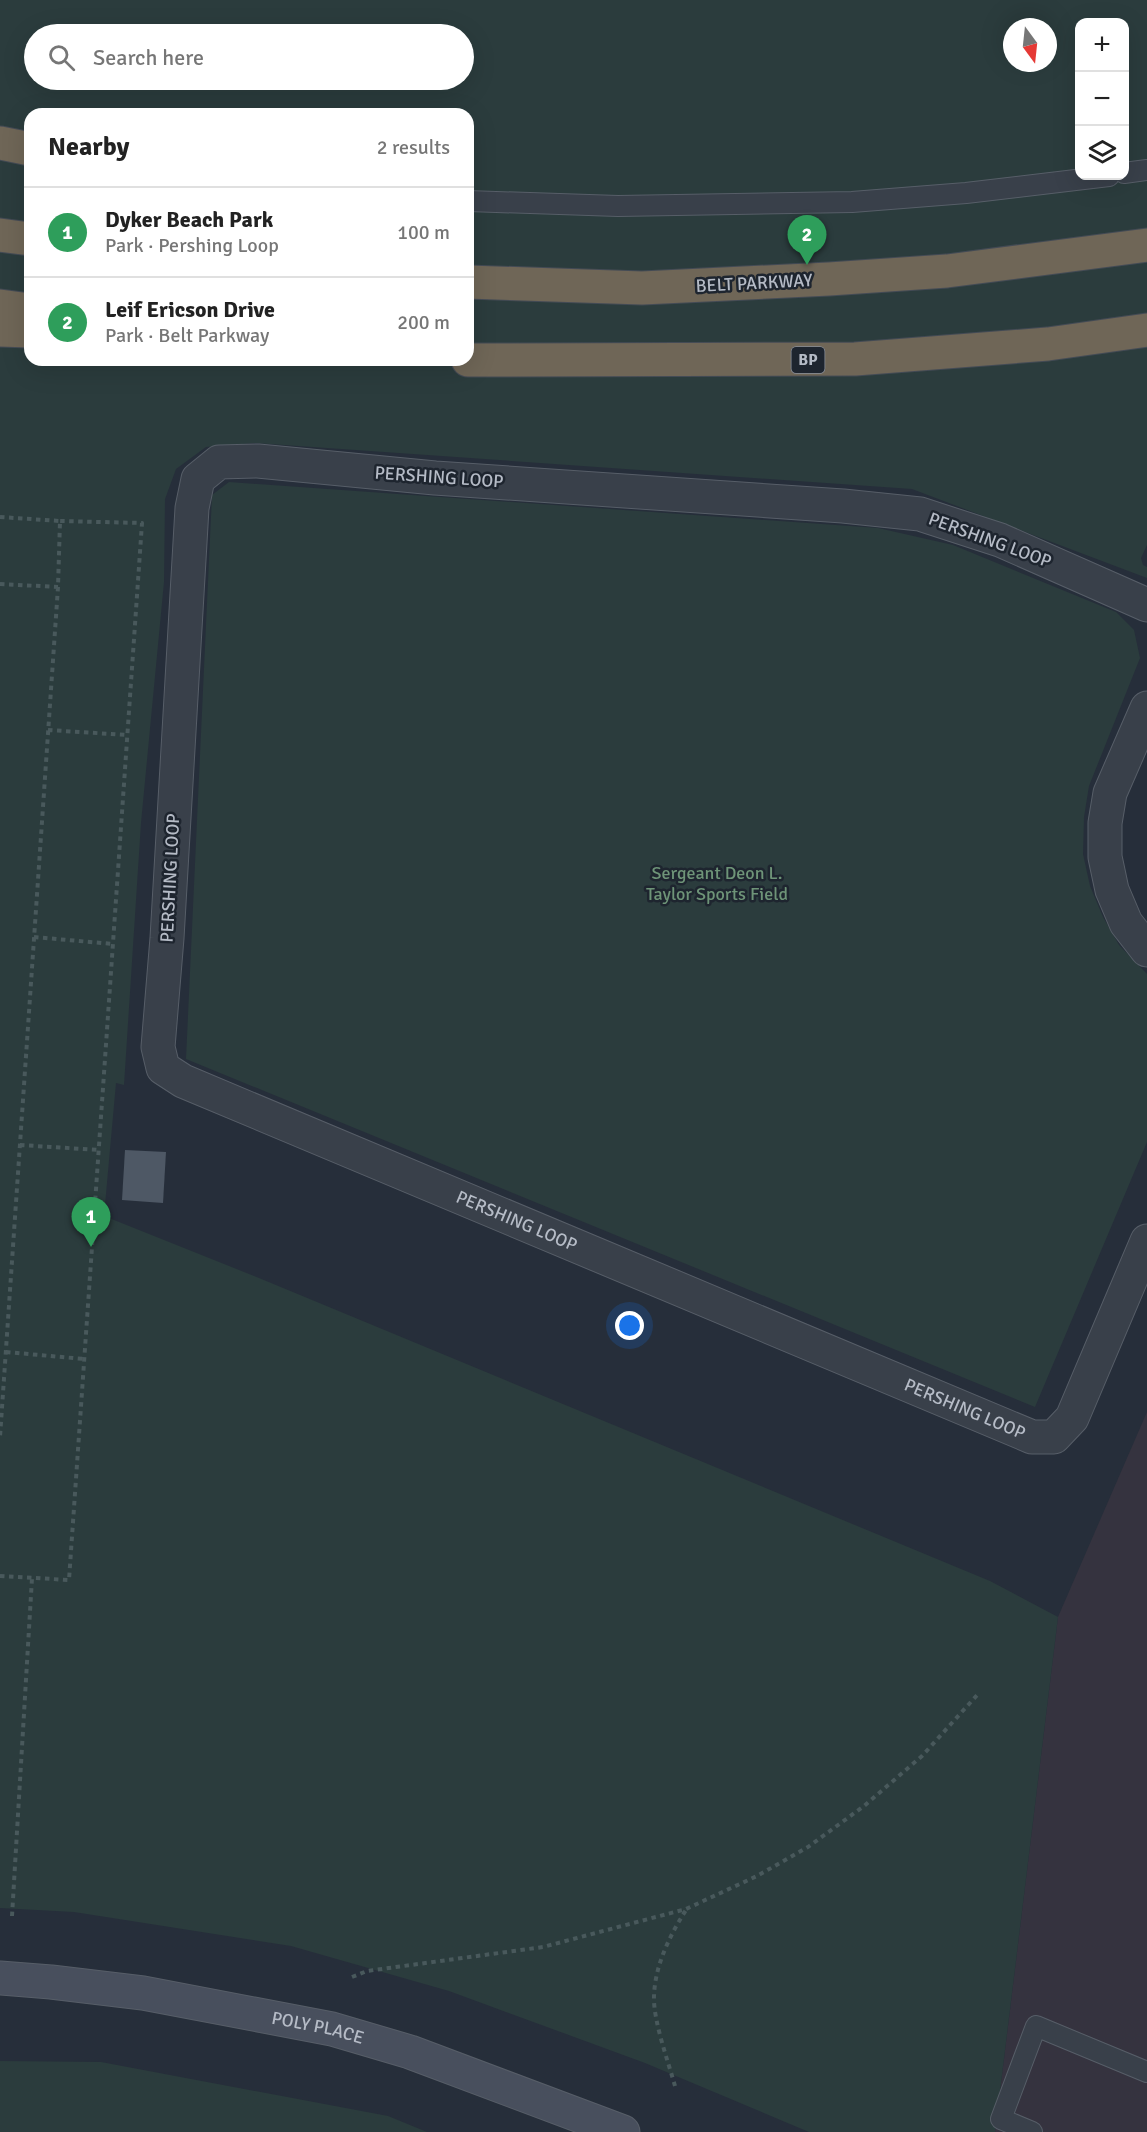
<!DOCTYPE html>
<html lang="en">
<head>
<meta charset="utf-8">
<style>
	:root { --surface:#fff; --page:#f2f2f2; --text:#222; --muted:#767676; --line:#e0e0e0; --accent:#55647d }
	body { margin:0; font-family:Signika,sans-serif; background:var(--page); color:var(--text) }
	.controls { position:absolute; right:18px; top:18px; display:grid; overflow:hidden; border-radius:12px; box-shadow:0 6px 24px #0002 }
	.controls button { width:54px; height:54px; display:grid; place-items:center; padding:0; border:0; border-bottom:2px solid var(--line); background:var(--surface); color:var(--text); font:30px sans-serif }
	.compass { position:absolute; left:1003px; top:18px; width:54px; height:54px; border-radius:50%; background:var(--surface); box-shadow:0 6px 24px #0002; rotate:165deg }
	.you { position:absolute; left:630px; top:1326px; width:21px; height:21px; margin:-15px; border:4px solid #fff; border-radius:50%; background:#1a73e8; box-shadow:0 0 0 9px #1a73e833 }
	.badge { display:grid; place-items:center; width:39px; height:39px; border-radius:50%; background:var(--accent); color:#fff; font-size:20px; font-weight:700 }
	.pin { position:absolute; translate:-50% -50px; filter:drop-shadow(0 2px 3px #0008) }
	.pin::after { content:''; position:absolute; top:32px; width:21px; height:18px; background:inherit; clip-path:polygon(0 0,100% 0,50% 100%) }
	.list { margin:0; padding:0; list-style:none }
	h2 { display:flex; justify-content:space-between; align-items:center; height:78px; margin:0; padding:0 24px; font-size:26px }
	h2 small { font-size:20px; font-weight:400; color:var(--muted) }
	.list li { display:grid; grid-template-columns:39px 1fr auto; gap:18px; align-items:center; box-sizing:border-box; height:90px; padding:0 24px; border-top:2px solid var(--line) }
	.list b { display:block; font-size:22px; white-space:nowrap }
	.list p { margin:0; font-size:20px; white-space:nowrap; color:var(--muted) }
	.list em { font-size:20px; font-style:normal; color:var(--muted) }
	.icon { flex:none; width:33px; height:33px; fill:none; stroke:currentColor; stroke-width:2; stroke-linecap:round; stroke-linejoin:round }
	.map { position:relative; flex:none; width:1147px; height:2132px; overflow:hidden }
	.search { position:absolute; background:var(--surface); box-shadow:0 6px 24px #0002; left:24px; top:24px; width:450px; height:66px; display:flex; align-items:center; gap:15px; box-sizing:border-box; padding:0 21px; border-radius:33px; color:var(--muted); font-size:22px }
	.panel { position:absolute; background:var(--surface); box-shadow:0 6px 24px #0002; left:24px; top:108px; width:450px; height:258px; border-radius:18px }
	.map>svg:first-child { display:block }
	.medical { fill:#35333f }
	.green { fill:#2b3c3d; fill-rule:evenodd }
	.building { fill:#4e5865 }
	.lines { fill:none; stroke-linecap:round; stroke-linejoin:round }
	.service-casing { stroke:#575e68; stroke-width:22 }
	.minor-casing { stroke:#575e68; stroke-width:35 }
	.secondary-casing { stroke:#575e68; stroke-width:35 }
	.motorway-casing { stroke:#444b55; stroke-width:35 }
	.path { stroke:#49595c; stroke-width:4; stroke-dasharray:4.5 4.5; stroke-linecap:butt }
	.service { stroke:#39404a; stroke-width:20 }
	.minor { stroke:#39404a; stroke-width:33 }
	.secondary { stroke:#484f5d; stroke-width:33 }
	.motorway { stroke:#6f6657; stroke-width:33 }
	.labels { text-anchor:middle; dominant-baseline:central; stroke-width:5; stroke-linejoin:round; paint-order:stroke }
	.shield { fill:#1e252f; stroke:#888e99; stroke-width:1.5 }
	.shield-label { font-size:16px; font-weight:bold; fill:#b5bbc6 }
	.street-label { font-size:18px; fill:#b5bbc6; stroke:#1e252f }
	.park-label { font-size:18px; fill:#6e9478; stroke:#1e252f }
</style>
</head>
<body>
<div class="map">
<svg width="1147" height="2132" viewBox="0 0 1147 2132">
	<rect width="100%" height="100%" fill="#262e3a"/>
	<!-- medical -->
	<path class="medical" d="M1147 1412V2132H995L1058 1617Z"/>
	<!-- green -->
	<path class="green" d="M0 0H1147V545L1141 558 1143 565 1147 567V578L912 489 255 443 206 447 176 469 165 499 164 582 141 823 124 1085 116 1083 104 1216 259 1278 990 1581 1058 1617 995 2132H809L645 2063 449 1991 291 1946 74 1912 0 1908ZM1080 22H1124V176H1080ZM1012 27H1048V63H1012ZM34 34H464V80H34ZM30 114H468V360H30Z
		M229 482 878 528 953 545 1116 612 1134 630 1140 658 1089 786 1084 817 1083 854 1090 886 1103 917 1119 945 1147 974V1142L1035 1407 186 1059 212 495Z
		M0 2061 101 2062 388 2116 427 2132H0Z"/>
	<!-- building -->
	<path class="building" d="M125 1150 166 1152 163 1203 122 1200Z"/>
	<g class="lines">
		<!-- service casing -->
		<g class="service-casing">
			<path id="service" d="M1124 173 1147 170
				M468 201 618 206 852 202 966 193 1109 176
				M1032 2132 1001 2119 1036 2026 1147 2072"/>
		</g>
		<!-- minor casing -->
		<g class="minor-casing">
			<g id="minor">
				<path id="s1" d="M1147 605 1000 540 920 514 843 506 435 478 258 461 219 462 198 479 192 508 167 938 158 1047 163 1068 183 1081 1032 1437H1054L1072 1418 1147 1241"/>
				<path d="M1147 708 1110 793 1105 823V857L1112 890 1126 923 1147 950"/>
			</g>
		</g>
		<!-- secondary casing -->
		<g class="secondary-casing">
			<g id="secondary">
				<path id="s2" d="M0 1978 51 1982 143 1993 332 2029 410 2052 623 2132"/>
			</g>
		</g>
		<!-- motorway casing -->
		<g class="motorway-casing">
			<path id="motorway" d="M0 143 30 149
				M0 235 30 239
				M468 282 642 288 829 279 947 271 1147 245
				M0 306 30 310
				M0 330 30 331
				M468 360 855 359 1048 344 1147 330"/>
		</g>
		<!-- path -->
		<path class="path" d="M0 517 60 521 58 587 0 1437
			M0 584 58 587
			M48 730 127 735
			M34 937 113 944
			M20 1145 99 1150
			M6 1352 84 1359
			M0 1576 69 1580 142 523 60 521
			M12 1916 32 1578
			M352 1977 367 1971 543 1947 686 1909 757 1876 808 1847 864 1806 922 1756 979 1693
			M675 2086C668 2061 653 2020 654 1996 655 1965 670 1935 686 1910"/>
		<!-- service -->
		<use href="#service" class="service"/>
		<!-- minor -->
		<use href="#minor" class="minor"/>
		<!-- secondary -->
		<use href="#secondary" class="secondary"/>
		<!-- motorway -->
		<use href="#motorway" class="motorway"/>
	</g>
	<g class="labels">
		<!-- shield labels -->
		<rect class="shield" x="791.5" y="347" width="33" height="26" rx="4.5"/>
		<g class="shield-label">
			<text x="808" y="360">BP</text>
		</g>
		<!-- street labels -->
		<g class="street-label">
			<text transform="translate(754 283) rotate(-3)">BELT PARKWAY</text>
			<text transform="translate(439 477) rotate(4)">PERSHING LOOP</text>
			<text transform="translate(990 540) rotate(20)">PERSHING LOOP</text>
			<text transform="translate(170 878) rotate(-87)">PERSHING LOOP</text>
			<text stroke="none"><textPath href="#s1" startOffset="1952">PERSHING LOOP</textPath></text>
			<text stroke="none"><textPath href="#s1" startOffset="2438">PERSHING LOOP</textPath></text>
			<text stroke="none"><textPath href="#s2" startOffset="322">POLY PLACE</textPath></text>
		</g>
		<!-- park labels -->
		<g class="park-label">
			<text x="717" y="873">Sergeant Deon L.<tspan x="717" dy="21">Taylor Sports Field</tspan></text>
		</g>
	</g>
</svg>
<div class="controls">
<button>+</button>
<button>−</button>
<button><svg class="icon" aria-label="layers" viewBox="0 0 24 24"><path d="M12 4l9 5-9 5-9-5zM3 14l9 5 9-5"/></svg></button>
</div>
<svg class="compass" viewBox="-18 -18 36 36"><path d="M0-13l5 13h-10z" fill="#e53935"/><path d="M0 13l5-13h-10z" fill="#767676"/></svg>
<div class="you"></div>
<div class="pin badge" style="left:91px;top:1247px;background:#2e9e5b">1</div>
<div class="pin badge" style="left:807px;top:265px;background:#2e9e5b">2</div>
<div class="search"><svg class="icon" aria-label="search" viewBox="0 0 24 24"><circle cx="10" cy="10" r="6"/><path d="M15 15l6 6"/></svg>Search here</div>
<section class="panel">
<h2>Nearby<small>2 results</small></h2>
<ul class="list">
<li><span class="badge" style="background:#2e9e5b">1</span><div><b>Dyker Beach Park</b><p>Park · Pershing Loop</p></div><em>100 m</em></li>
<li><span class="badge" style="background:#2e9e5b">2</span><div><b>Leif Ericson Drive</b><p>Park · Belt Parkway</p></div><em>200 m</em></li>
</ul>
</section>
</div>
</body>
</html>
